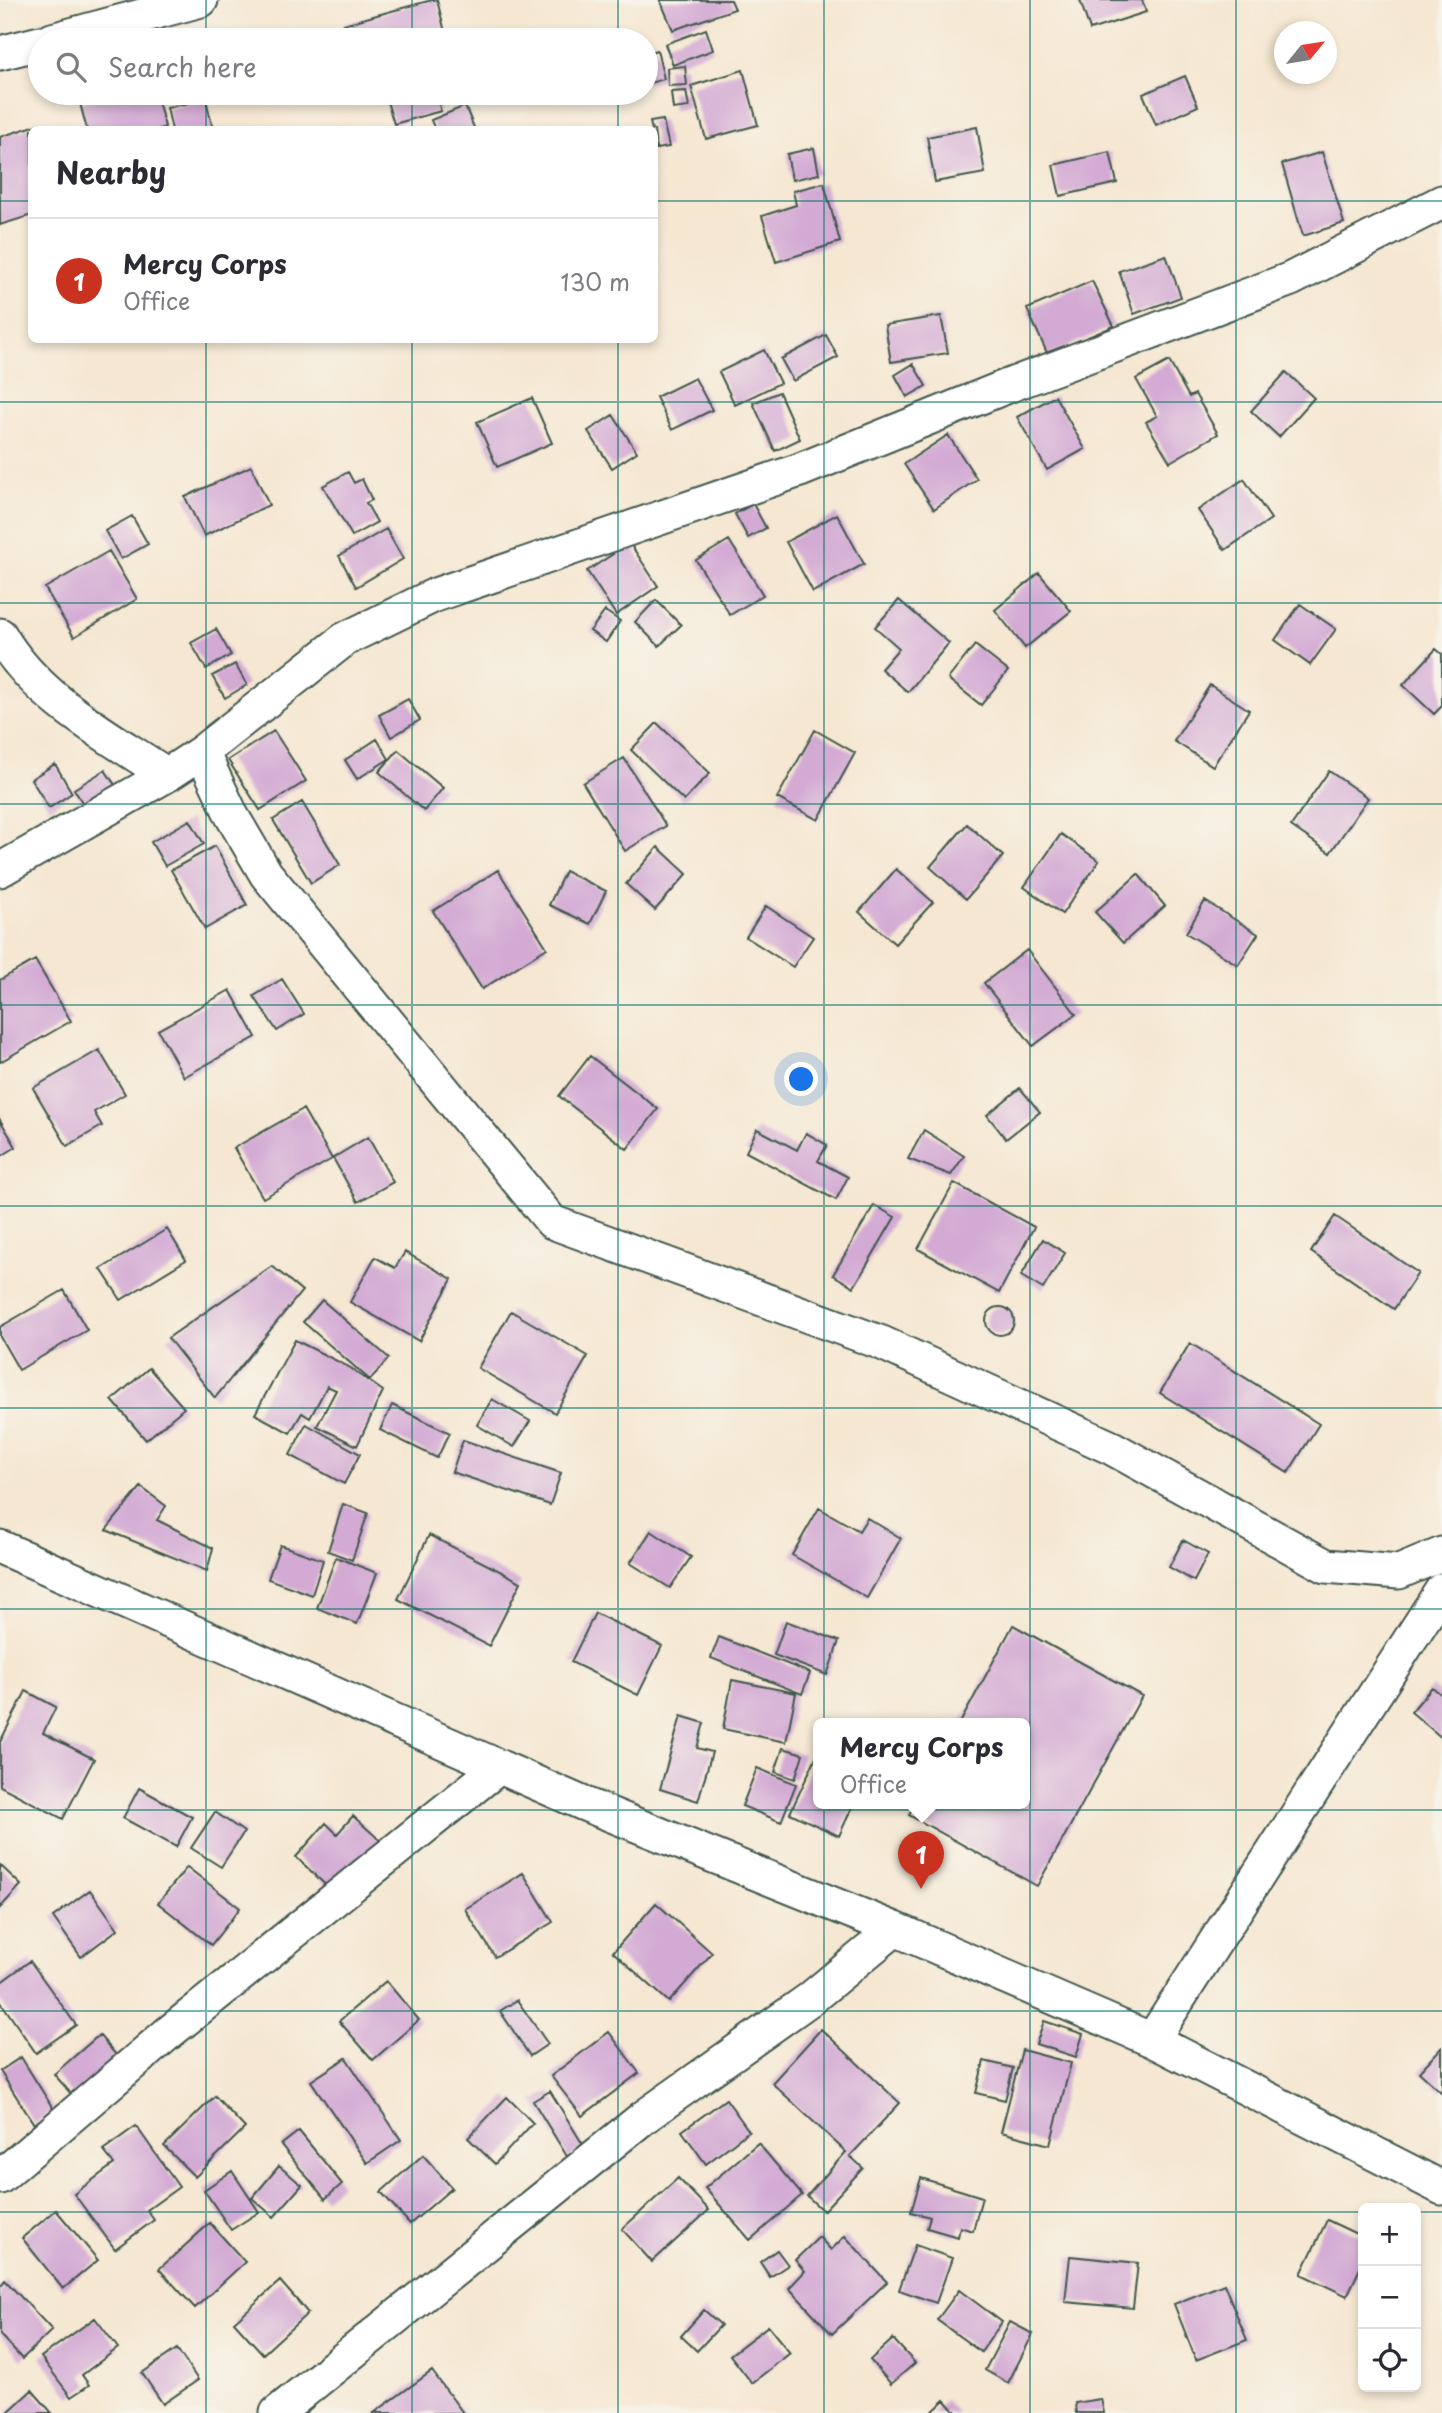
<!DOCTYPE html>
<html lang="en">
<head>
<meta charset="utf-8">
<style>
	:root { --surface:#fff; --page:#f2f2f3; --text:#2b2b33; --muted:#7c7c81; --line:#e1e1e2; --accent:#c8321e }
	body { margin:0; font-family:"Playpen Sans",sans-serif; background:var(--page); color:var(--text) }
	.controls { position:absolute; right:21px; bottom:21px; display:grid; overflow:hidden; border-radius:10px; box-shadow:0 4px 10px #0003 }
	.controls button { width:63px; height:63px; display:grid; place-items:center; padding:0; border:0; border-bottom:2px solid var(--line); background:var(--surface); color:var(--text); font:35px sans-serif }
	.compass { position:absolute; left:1274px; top:21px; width:63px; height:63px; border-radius:50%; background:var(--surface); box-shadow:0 4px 10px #0003; rotate:60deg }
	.you { position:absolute; left:802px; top:1080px; width:24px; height:24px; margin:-18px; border:5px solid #fff; border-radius:50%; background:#1a73e8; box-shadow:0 0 0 10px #1a73e833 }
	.badge { display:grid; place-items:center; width:46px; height:46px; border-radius:50%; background:var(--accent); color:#fff; font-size:23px; font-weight:700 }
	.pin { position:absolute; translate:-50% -58px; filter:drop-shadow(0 2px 4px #0008) }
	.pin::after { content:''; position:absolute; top:37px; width:24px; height:21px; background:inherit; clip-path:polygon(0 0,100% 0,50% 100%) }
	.popup { position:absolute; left:813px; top:1718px; width:217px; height:91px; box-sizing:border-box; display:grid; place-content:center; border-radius:10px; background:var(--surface); filter:drop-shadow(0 2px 5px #0005); font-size:23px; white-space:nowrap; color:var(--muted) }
	.popup b { font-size:26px; color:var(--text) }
	.popup::after { content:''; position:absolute; left:50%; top:100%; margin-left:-14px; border:14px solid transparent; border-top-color:var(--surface) }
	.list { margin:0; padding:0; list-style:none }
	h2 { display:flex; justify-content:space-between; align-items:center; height:91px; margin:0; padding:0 28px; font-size:30px }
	h2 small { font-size:23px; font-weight:400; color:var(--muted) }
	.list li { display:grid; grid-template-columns:46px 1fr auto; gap:21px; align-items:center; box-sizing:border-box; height:126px; padding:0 28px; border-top:2px solid var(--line) }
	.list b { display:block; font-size:26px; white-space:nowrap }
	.list p { margin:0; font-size:23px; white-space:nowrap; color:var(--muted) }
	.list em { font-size:23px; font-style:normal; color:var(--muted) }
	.icon { flex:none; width:38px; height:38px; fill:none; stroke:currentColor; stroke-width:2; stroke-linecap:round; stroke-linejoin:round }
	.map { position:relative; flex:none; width:1442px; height:2413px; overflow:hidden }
	.search { position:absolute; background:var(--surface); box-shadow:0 4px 10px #0003; left:28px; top:28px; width:630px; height:77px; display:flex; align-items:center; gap:18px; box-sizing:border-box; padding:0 24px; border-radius:38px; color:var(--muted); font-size:26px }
	.panel { position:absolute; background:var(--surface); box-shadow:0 4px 10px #0003; left:28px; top:126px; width:630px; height:217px; border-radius:10px }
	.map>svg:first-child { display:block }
	.building { fill:#d3aad4 }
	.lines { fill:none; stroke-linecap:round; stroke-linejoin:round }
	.street-casing { stroke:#3f564c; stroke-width:37 }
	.street { stroke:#fff; stroke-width:33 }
	.grid { fill:none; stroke:#0f766e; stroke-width:2; stroke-opacity:0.55 }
</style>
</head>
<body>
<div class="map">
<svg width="1442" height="2413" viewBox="0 0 1442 2413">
	<rect width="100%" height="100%" fill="#f7f3e8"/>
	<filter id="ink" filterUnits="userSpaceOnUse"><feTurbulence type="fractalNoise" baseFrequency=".0143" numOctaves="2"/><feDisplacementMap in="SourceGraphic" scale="14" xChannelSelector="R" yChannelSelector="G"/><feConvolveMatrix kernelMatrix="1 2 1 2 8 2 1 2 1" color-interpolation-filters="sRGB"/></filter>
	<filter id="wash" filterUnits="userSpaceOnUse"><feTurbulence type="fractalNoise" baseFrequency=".00686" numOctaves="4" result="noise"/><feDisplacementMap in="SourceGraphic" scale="28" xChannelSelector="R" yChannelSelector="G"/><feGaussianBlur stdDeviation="1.57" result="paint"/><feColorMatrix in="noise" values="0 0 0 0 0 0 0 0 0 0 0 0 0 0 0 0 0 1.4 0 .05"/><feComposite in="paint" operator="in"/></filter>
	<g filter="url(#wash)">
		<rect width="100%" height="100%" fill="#f5e7d2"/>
		<g id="blocks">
			<!-- building -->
			<path class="building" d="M432 0H437L447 40H349L344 24Z
				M660 0H731L735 9 673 30Z
				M1080 0H1142L1146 12 1090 30Z
				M706 29 713 50 673 65 665 44Z
				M657 50 664 79 646 84V53Z
				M685 66 687 85 668 86 667 68Z
				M743 70 758 125 706 139 691 86Z
				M1185 76 1198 106 1156 125 1143 94Z
				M686 91 689 107 673 109 671 92Z
				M118 93H156L165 127 157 130H87L80 103Z
				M170 93H200L175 103Z
				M394 93H435L441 111 394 124 385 95Z
				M206 99 213 130H172L167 108Z
				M465 106 475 130H435L431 120Z
				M663 120 669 147 656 149 654 130H652L650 122Z
				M40 124 42 130H32V215L0 225V137Z
				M977 127 985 173 935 182 927 137Z
				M814 148 819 174 792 180 787 154Z
				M1110 152 1117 183 1060 196 1053 165Z
				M1322 152 1344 223 1303 236 1282 164Z
				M824 183 840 242 776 262 762 216 796 205 793 191Z
				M1166 255 1181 297 1134 314 1119 271Z
				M1092 281 1114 326 1048 355 1027 309Z
				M941 316 948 353 891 362 885 325Z
				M826 335 838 357 793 381 781 359Z
				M764 350 780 383 735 405 719 372Z
				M1169 361 1189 397 1195 394 1218 434 1170 462 1146 422 1157 416 1136 379Z
				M913 364 926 386 907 397 895 375Z
				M1286 372 1314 398 1279 437 1251 411Z
				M695 378 712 410 672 430 656 397Z
				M779 392 800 439 775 451 753 403Z
				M1055 396 1085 449 1047 470 1017 417Z
				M532 398 552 443 497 467 477 422Z
				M613 415 637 452 612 468 588 431Z
				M948 435 977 479 934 509 904 464Z
				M251 466 269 505 204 536 185 497Z
				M348 472 354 483 362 479 372 500 366 503 377 522 352 536 323 486Z
				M1244 479 1271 519 1225 550 1198 510Z
				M753 504 766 528 748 538 735 514Z
				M837 514 864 564 813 592 786 542Z
				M132 516 148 544 121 559 105 531Z
				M386 529 403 559 356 587 339 556Z
				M625 536 658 586 616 615 587 571 613 554 608 547Z
				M729 540 763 595 730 615 696 560Z
				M109 551 137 599 74 637 45 588Z
				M1039 573 1071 611 1025 648 995 610Z
				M656 600 681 625 659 646 635 622Z
				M899 600 949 643 908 692 881 669 899 648 875 627Z
				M1300 604 1336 629 1310 665 1275 640Z
				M605 611 620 621 606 642 590 631Z
				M216 629 231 655 206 669 191 643Z
				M975 645 1008 671 981 705 948 679Z
				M1436 649 1442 654V706L1434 714 1403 685Z
				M235 664 247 685 225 698 212 676Z
				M1210 685 1249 710 1213 766 1174 741Z
				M408 699 420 720 391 737 379 715Z
				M657 723 710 773 684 801 631 750Z
				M815 730 855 753 818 820 777 798Z
				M274 731 306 781 260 810 228 760Z
				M377 739 389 759 357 779 345 760Z
				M398 750 443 788 424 811 379 772Z
				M624 758 666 826 625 851 583 783Z
				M55 764 72 793 49 808 31 779Z
				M105 770 115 785 83 804 74 789Z
				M1329 771 1368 798 1330 853 1291 826Z
				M302 802 340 865 311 883 273 820Z
				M190 820 204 844 165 866 151 842Z
				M967 824 1003 856 966 899 930 867Z
				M1061 834 1099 861 1062 914 1024 887Z
				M215 846 247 905 205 929 171 870Z
				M658 847 687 874 655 910 626 884Z
				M896 869 933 902 895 944 859 912Z
				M498 870 547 948 482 989 433 911Z
				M565 871 606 891 590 924 549 905Z
				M1138 874 1165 906 1123 943 1095 912Z
				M1205 901 1258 934 1238 965 1186 933Z
				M766 906 813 937 793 967 746 937Z
				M1027 950 1076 1014 1033 1046 984 983Z
				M35 960 71 1021 0 1062V980Z
				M282 979 304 1014 277 1031 254 996Z
				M230 990 256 1037 184 1077 158 1030Z
				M99 1050 125 1094 94 1112 102 1126 67 1146 33 1088Z
				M590 1056 658 1109 627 1149 559 1096Z
				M1020 1088 1040 1112 1006 1139 987 1115Z
				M303 1109 332 1159 263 1198 234 1148Z
				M0 1120 16 1147 0 1157Z
				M757 1129 797 1150 806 1133 827 1145 818 1161 848 1177 836 1200 746 1152Z
				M924 1130 964 1156 951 1175 908 1159Z
				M368 1137 393 1182 358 1202 333 1158Z
				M954 1183 1034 1227 999 1293 918 1249Z
				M874 1205 895 1217 854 1287 833 1275Z
				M1335 1216 1418 1273 1394 1309 1311 1252Z
				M167 1229 186 1260 121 1300 101 1269Z
				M1043 1239 1065 1253 1043 1289 1021 1276Z
				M405 1252 452 1279 419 1341 350 1302 375 1257 395 1268Z
				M272 1266 302 1291 215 1398 168 1338Z
				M64 1290 87 1330 19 1370 0 1337V1327Z
				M322 1300 389 1358 370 1380 303 1322Z
				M986 1321a14 14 0 1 1 28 0a14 14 0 1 1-28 0Z
				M511 1311 588 1356 555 1413 478 1368Z
				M295 1340 349 1367 383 1391 357 1446 317 1426 336 1390 327 1386 310 1418 302 1413 290 1433 255 1414Z
				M1190 1343 1319 1424 1288 1473 1160 1393Z
				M149 1368 184 1408 146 1440 112 1400Z
				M492 1399 530 1421 514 1447 477 1425Z
				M392 1405 450 1433 437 1458 380 1430Z
				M306 1424 360 1454 344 1484 290 1455Z
				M463 1440 561 1473 550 1505 452 1472Z
				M141 1487 166 1506 157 1520 213 1548 207 1571 106 1530Z
				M343 1504 368 1513 352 1560 328 1551Z
				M819 1508 859 1531 867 1518 901 1538 867 1598 792 1555Z
				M651 1531 691 1557 670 1588 630 1563Z
				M429 1535 521 1582 489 1646 398 1599Z
				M1183 1540 1208 1554 1194 1581 1169 1567Z
				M280 1545 323 1560 312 1595 268 1579Z
				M336 1557 377 1573 357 1624 317 1608Z
				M595 1613 662 1646 638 1695 571 1662Z
				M786 1621 839 1641 827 1675 774 1655Z
				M1013 1625 1142 1696 1037 1886 909 1815 915 1803H1024V1723H960Z
				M719 1637 810 1673 802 1694 711 1658Z
				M732 1680 796 1693 786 1742 723 1729Z
				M1432 1687 1442 1695V1738L1411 1712Z
				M26 1691 56 1707 43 1733 94 1759 63 1819 0 1786V1742Z
				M681 1716 704 1723 697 1748 712 1752 698 1801 660 1789Z
				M783 1748 803 1754 795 1779 775 1772Z
				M818 1753V1803H854L839 1836 790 1813Z
				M757 1768 796 1784 781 1822 742 1806Z
				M139 1788 192 1817 176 1847 123 1818Z
				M215 1812 244 1832 221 1867 191 1848Z
				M353 1816 383 1843 336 1895 296 1857 326 1823 337 1834Z
				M0 1865 21 1885 0 1908Z
				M187 1867 240 1908 211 1945 158 1903Z
				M523 1873 553 1922 495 1957 465 1909Z
				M90 1890 118 1929 81 1957 53 1917Z
				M656 1903 712 1953 669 2002 613 1952Z
				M30 1961 76 2025 36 2053 0 2001V1983Z
				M386 1981 419 2020 373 2060 339 2021Z
				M517 2000 548 2044 530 2056 500 2011Z
				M1044 2021 1083 2034 1076 2057 1036 2044Z
				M821 2029 900 2103 850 2156 863 2168 823 2211 807 2196 846 2152 772 2083Z
				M609 2032 639 2073 582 2116 551 2076Z
				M99 2035 117 2056 72 2095 54 2074Z
				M1442 2047V2093L1419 2072Z
				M1022 2050 1071 2063 1050 2145 1001 2132Z
				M21 2057 54 2110 34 2124 0 2071Z
				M346 2058 401 2140 367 2163 311 2081Z
				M984 2061 1013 2068 1005 2100 976 2093Z
				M550 2091 585 2148 568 2158 533 2101Z
				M215 2096 245 2128 195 2177 164 2146Z
				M507 2097 533 2123 495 2164 468 2138Z
				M726 2099 749 2131 706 2164 682 2131Z
				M136 2126 179 2187 147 2210 154 2220 115 2249 74 2194 114 2164 103 2150Z
				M299 2131 342 2184 325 2199 281 2145Z
				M758 2143 802 2195 750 2240 705 2188Z
				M423 2155 452 2188 410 2224 381 2192Z
				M279 2166 302 2185 274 2217 252 2198Z
				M232 2171 259 2212 231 2230 204 2190Z
				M678 2178 709 2210 652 2262 622 2229Z
				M921 2178 982 2197 973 2231 960 2227 958 2237 927 2228 930 2217 911 2212Z
				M56 2210 98 2260 63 2289 22 2238Z
				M1327 2220 1363 2237V2262L1347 2296 1301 2274Z
				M210 2223 245 2262 195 2308 159 2269Z
				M845 2236 887 2282 832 2334 789 2288 805 2271 795 2260 819 2237 831 2250Z
				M915 2245 952 2258 936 2303 899 2290Z
				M777 2250 788 2265 770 2277 760 2262Z
				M1070 2256 1138 2263 1133 2308 1065 2302Z
				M5 2280 52 2330 22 2359 0 2335V2286Z
				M280 2281 308 2313 263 2354 234 2322Z
				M1224 2284 1247 2340 1196 2360 1174 2304Z
				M959 2290 1002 2322 981 2352 937 2320Z
				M704 2310 721 2325 697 2351 681 2336Z
				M95 2318 118 2348 82 2375 89 2385 71 2397 41 2357Z
				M1010 2322 1033 2334 1008 2383 985 2370Z
				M768 2326 790 2353 752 2383 730 2355Z
				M893 2339 915 2363 891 2384 870 2360Z
				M177 2349 198 2380 163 2404 142 2373Z
				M432 2371 463 2413H374Z
				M32 2390 52 2413H7Z
				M1101 2399 1104 2413H1076L1075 2403Z
				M945 2400 957 2413H931Z"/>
		</g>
	</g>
	<g filter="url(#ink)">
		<use href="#blocks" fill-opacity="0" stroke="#3f564c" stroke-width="2"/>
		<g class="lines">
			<!-- street casing -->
			<g class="street-casing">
				<path id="street" d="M52 40 201 0
					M0 53 40 43
					M0 635C37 699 107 735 167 775
					M202 752 232 816 266 874 552 1222 882 1343 1112 1448 1326 1566 1399 1572 1442 1554
					M0 870 167 775 202 752 345 639 435 595 800 470 1005 387 1291 279 1442 202
					M0 1547 582 1803 895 1929 1152 2040 1442 2188
					M1152 2040 1442 1590
					M0 2177 166 2035 499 1767
					M277 2413 644 2117 810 1999 895 1929"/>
			</g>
			<!-- street -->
			<use href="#street" class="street"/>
		</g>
	</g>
	<!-- grid -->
	<path class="grid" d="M206 0V40M412 0V40M618 0V40M824 0V2413M1030 0V2413M1236 0V2413M206 93V130M412 93V130M618 93V130M0 201H32M654 201H1442M206 340V2413M412 340V2413M618 340V2413M0 402H1442M0 603H1442M0 804H1442M0 1005H1442M0 1206H1442M0 1408H1442M0 1609H1442M0 1810H1442M0 2011H1442M0 2212H1363M1416 2212H1442"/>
</svg>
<div class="controls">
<button>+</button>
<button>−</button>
<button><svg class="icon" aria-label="locate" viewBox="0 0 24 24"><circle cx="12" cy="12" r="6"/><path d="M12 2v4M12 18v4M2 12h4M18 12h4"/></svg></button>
</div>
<svg class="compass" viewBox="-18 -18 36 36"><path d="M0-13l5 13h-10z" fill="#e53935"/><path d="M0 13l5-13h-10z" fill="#7c7c81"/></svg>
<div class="you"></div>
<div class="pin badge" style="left:921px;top:1889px">1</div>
<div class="popup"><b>Mercy Corps</b>Office</div>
<div class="search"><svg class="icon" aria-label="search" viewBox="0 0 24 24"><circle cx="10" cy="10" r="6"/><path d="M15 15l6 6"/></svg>Search here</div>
<section class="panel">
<h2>Nearby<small></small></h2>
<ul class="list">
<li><span class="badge">1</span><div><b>Mercy Corps</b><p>Office</p></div><em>130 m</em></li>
</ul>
</section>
</div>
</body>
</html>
